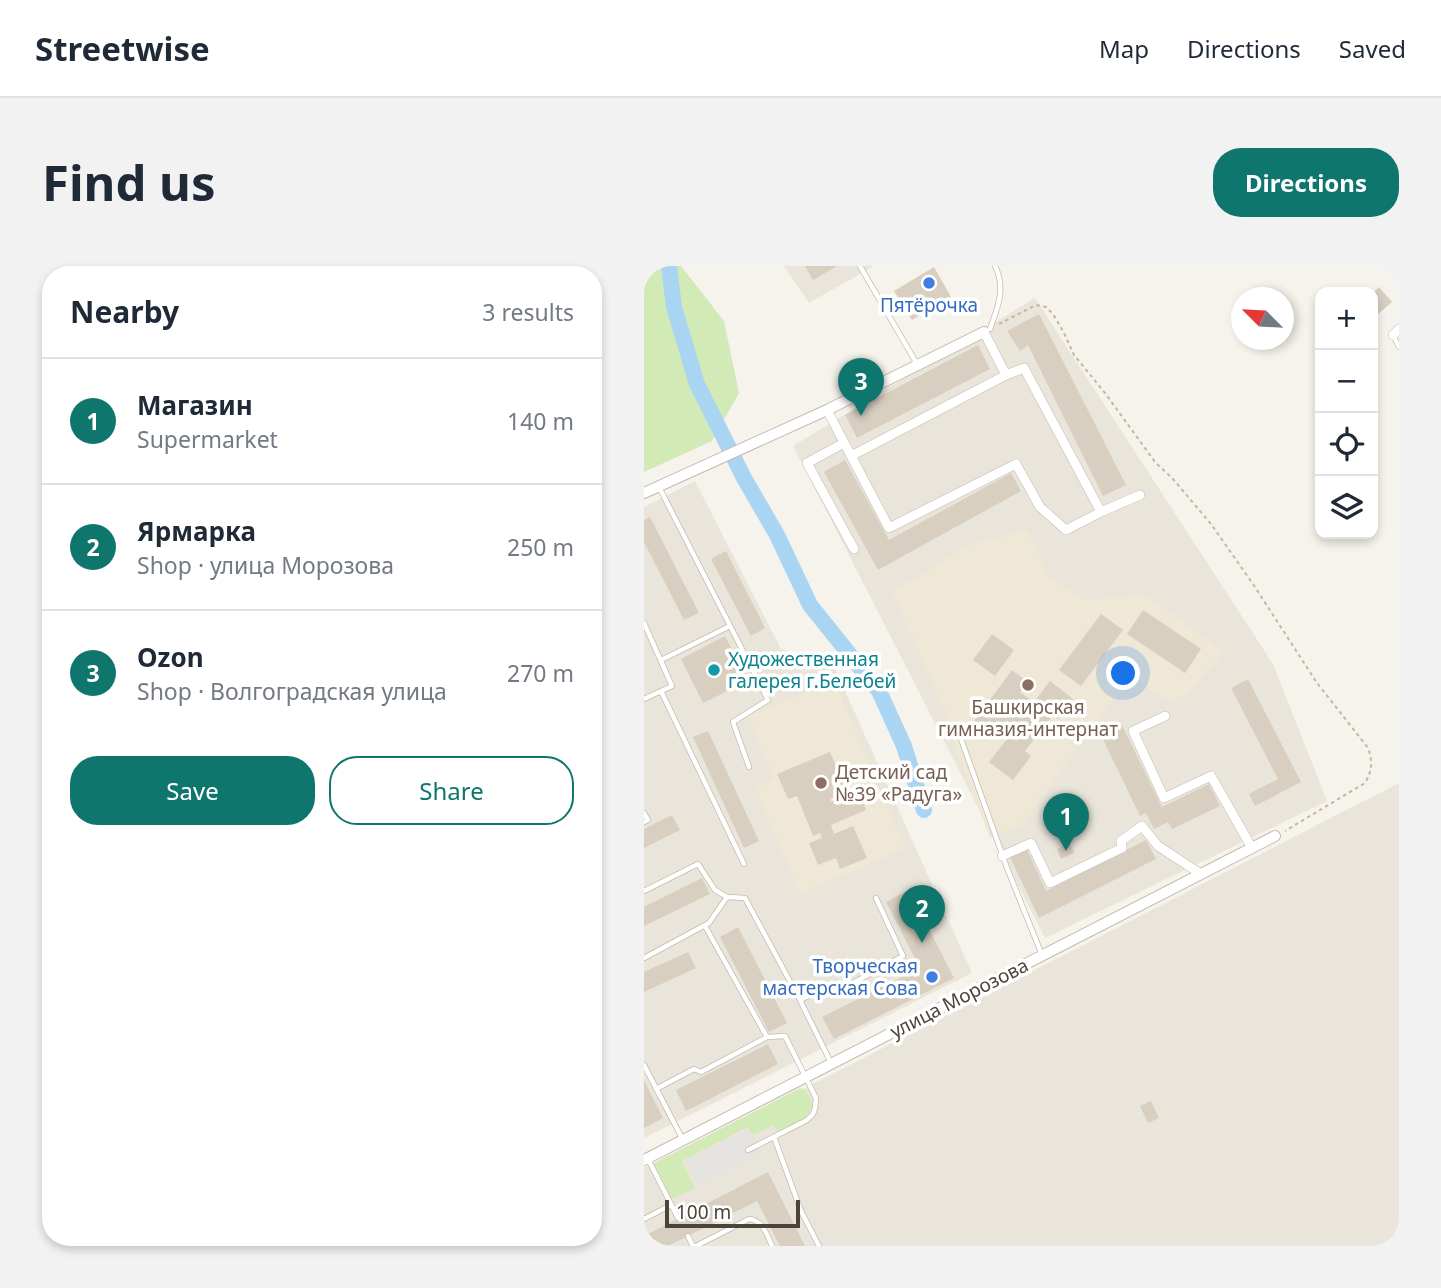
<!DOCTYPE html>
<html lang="en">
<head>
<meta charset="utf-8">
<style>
	:root { --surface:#fff; --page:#f2f2f3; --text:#1f2937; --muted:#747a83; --line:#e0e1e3; --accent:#0f766e }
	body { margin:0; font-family:"Noto Sans",sans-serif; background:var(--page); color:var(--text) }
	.controls { position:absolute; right:21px; top:21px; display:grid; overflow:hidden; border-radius:14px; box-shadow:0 4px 10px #0003 }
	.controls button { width:63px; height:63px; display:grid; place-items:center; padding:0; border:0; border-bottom:2px solid var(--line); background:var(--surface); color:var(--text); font:35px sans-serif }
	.compass { position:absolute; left:587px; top:21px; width:63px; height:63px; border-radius:50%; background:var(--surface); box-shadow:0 4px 10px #0003; rotate:294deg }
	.scale { position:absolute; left:21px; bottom:18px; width:135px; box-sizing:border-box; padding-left:7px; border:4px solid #4b4439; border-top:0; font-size:19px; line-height:24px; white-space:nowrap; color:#4b4439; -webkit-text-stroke:5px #fff; paint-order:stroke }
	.you { position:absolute; left:480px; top:408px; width:24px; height:24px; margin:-18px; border:5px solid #fff; border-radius:50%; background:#1a73e8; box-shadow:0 0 0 10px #1a73e833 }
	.badge { display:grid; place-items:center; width:46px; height:46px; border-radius:50%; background:var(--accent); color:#fff; font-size:23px; font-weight:700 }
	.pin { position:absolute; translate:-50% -58px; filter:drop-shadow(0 2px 4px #0008) }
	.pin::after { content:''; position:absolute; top:37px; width:24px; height:21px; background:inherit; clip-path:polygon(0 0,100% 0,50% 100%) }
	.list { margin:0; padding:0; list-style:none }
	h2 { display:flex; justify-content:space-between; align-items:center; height:91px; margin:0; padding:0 28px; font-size:30px }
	h2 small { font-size:23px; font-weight:400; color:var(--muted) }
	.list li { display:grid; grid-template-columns:46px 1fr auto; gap:21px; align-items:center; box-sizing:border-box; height:126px; padding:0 28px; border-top:2px solid var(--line) }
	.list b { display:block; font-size:26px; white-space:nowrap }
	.list p { margin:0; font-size:23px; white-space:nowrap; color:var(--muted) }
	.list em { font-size:23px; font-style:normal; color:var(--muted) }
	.actions { display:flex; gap:14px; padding:21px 28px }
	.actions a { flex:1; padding:16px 0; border:2px solid var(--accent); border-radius:28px; text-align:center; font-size:24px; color:var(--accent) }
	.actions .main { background:var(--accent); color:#fff }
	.icon { flex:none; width:38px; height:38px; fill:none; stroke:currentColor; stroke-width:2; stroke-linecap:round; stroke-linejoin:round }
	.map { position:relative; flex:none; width:755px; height:980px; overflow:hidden; border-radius:28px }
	header { display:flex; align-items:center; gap:42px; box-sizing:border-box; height:98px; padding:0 35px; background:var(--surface); border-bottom:2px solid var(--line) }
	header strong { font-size:33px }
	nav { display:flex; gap:38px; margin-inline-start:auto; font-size:24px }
	.intro { display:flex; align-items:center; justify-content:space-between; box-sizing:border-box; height:168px; padding:0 42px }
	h1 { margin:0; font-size:49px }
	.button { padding:18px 32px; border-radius:28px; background:var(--accent); color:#fff; font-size:24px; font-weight:700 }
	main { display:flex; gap:42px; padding:0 42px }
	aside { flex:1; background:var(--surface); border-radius:28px; box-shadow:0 4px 10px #0003 }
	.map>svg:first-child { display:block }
	.residential { fill:#eae5da }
	.education { fill:#efe8d6 }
	.green { fill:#d2eab5 }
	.parking { fill:#e5e3e0 }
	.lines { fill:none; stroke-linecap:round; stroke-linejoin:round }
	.river { stroke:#a9d4f2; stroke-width:16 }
	.building { fill:#d8cfc1 }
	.service-casing { stroke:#c2bbae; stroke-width:6 }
	.minor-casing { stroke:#c2bbae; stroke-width:10 }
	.tertiary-casing { stroke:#c2bbae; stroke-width:12 }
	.path { stroke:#c4b79f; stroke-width:2; stroke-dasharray:3.5 3.5; stroke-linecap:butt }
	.service { stroke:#fff; stroke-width:4.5 }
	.minor { stroke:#fff; stroke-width:9 }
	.tertiary { stroke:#fff; stroke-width:10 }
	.shop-dot { fill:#3f7fe0; stroke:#fff; stroke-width:2.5 }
	.culture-dot { fill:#0f9aa8; stroke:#fff; stroke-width:2.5 }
	.education-dot { fill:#8d6e63; stroke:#fff; stroke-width:2.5 }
	.labels { text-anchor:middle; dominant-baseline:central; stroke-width:7; stroke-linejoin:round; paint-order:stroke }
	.shop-label { font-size:19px; fill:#366cbe; stroke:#fff }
	.culture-label { font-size:19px; fill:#0d838f; stroke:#fff; text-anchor:start }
	.education-label { font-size:19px; fill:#785e54; stroke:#fff }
	.street-label { font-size:19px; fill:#4b4439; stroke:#fff }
</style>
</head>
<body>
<header>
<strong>Streetwise</strong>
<nav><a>Map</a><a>Directions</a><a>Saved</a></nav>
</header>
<div class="intro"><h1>Find us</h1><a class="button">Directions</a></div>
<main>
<aside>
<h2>Nearby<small>3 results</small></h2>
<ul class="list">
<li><span class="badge">1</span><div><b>Магазин</b><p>Supermarket</p></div><em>140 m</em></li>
<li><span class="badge">2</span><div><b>Ярмарка</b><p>Shop · улица Морозова</p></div><em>250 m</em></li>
<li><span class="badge">3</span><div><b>Ozon</b><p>Shop · Волгоградская улица</p></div><em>270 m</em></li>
</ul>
<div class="actions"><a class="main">Save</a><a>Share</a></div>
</aside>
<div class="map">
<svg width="755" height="980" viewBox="0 0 755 980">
	<rect width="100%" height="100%" fill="#f6f3ec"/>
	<!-- residential -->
	<path class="residential" d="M140 0H230L165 37Z
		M391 32 629 398 683 535 401 672 149 180Z
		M51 215 137 383 191 403 328 707 0 872V241Z
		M755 517V980H0V902L154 823H159Z"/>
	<!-- education -->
	<path class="education" d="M383 264 405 311 440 334 502 329 580 387 543 428 531 434 516 431 486 409 377 560 346 572 308 474 310 465 248 326 326 279Z
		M190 414 261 583 156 627 111 521 130 513 104 450Z"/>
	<!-- green -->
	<path class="green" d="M6 0H37L80 55 95 127 68 175 0 206V5Z
		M157 822C164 826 161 823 165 830 176 851 148 858 133 865L130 859 109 869 104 861 38 895 51 922 28 933 10 897Z"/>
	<!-- parking -->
	<path class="parking" d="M104 863 117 889 54 921 41 895Z"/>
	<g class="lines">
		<!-- river -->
		<path class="river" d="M25 0 30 41 53 118 100 212 133 269 166 339 235 425 260 480 280 544"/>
	</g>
	<!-- building -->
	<path class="building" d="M161 0H193L169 14Z
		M290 1 307 31 268 54 250 25Z
		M735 21 748 36 734 48 729 42V27Z
		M395 48 482 219 459 230 384 79 376 85 363 65Z
		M334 79 346 103 213 172 201 149Z
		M201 194 245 274 367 207 377 225 234 304 180 206Z
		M6 251 55 347 40 354 0 276V254Z
		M82 285 121 362 107 370 67 293Z
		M499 344 557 383 541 407 483 368Z
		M457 348 479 364 437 420 415 404Z
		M348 368 370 384 351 410 329 394Z
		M81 370 104 415 59 437 37 393Z
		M368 404 384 416 376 426 390 436 406 415 429 433 414 453 409 449 381 485 387 490 369 514 345 496 363 473 349 462 343 470 328 458Z
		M604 413 657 516 611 540 605 528 634 513 587 422Z
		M476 455 518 541 565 518 576 540 528 563 524 556 510 563 502 547 496 550 455 465Z
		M64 465 115 575 100 582 49 471Z
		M186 486 203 526 186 533 187 536 214 524 222 544 187 559 190 568 209 560 223 592 196 603 192 592 174 599 165 577 178 572 176 567 169 570 153 530 144 533 133 508Z
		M28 549 36 564 0 582V563Z
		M502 574 512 593 395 652 365 589 382 581 402 625Z
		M426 577 430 587 417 593 413 583Z
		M58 612 66 628 0 660V641Z
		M265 624 310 712 190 773 178 751 276 702 242 636Z
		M94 661 143 757 125 766 76 671Z
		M44 686 52 702 0 726V706Z
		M124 778 134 798 42 845 32 824Z
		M0 814 19 852 0 862Z
		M507 835 515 852 504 857 496 840Z
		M124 906 161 980H136L113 935 24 980H0V970Z"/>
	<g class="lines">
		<!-- service casing -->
		<g class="service-casing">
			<path id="service" d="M216 0 273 98
				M346 63C354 41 362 22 351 0
				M749 69 755 81
				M15 221 124 434 89 456 105 501
				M0 357 28 420 0 433
				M17 394 86 360
				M17 425 100 598
				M316 470 363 602 398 689
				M0 547 4 554 0 556
				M0 625 54 598 71 624 83 631 65 657 0 692
				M83 631 101 632 156 734 187 797
				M156 734 191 717 196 724 259 690 232 632
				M0 799 39 874
				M12 823 50 803 57 806 123 771 61 660
				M130 871 157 945 175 980
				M104 884 163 854 169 848 171 842 172 832 141 770 123 771
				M4 893 34 952
				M0 953 27 939
				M44 970 49 980
				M52 980 105 953C119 954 123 969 128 980"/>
		</g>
		<!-- minor casing -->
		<g class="minor-casing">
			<path id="minor" d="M340 66 362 109 380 102 457 246 496 229
				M749 69 755 63
				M183 144 245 262 372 198 396 241 422 264 457 246
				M200 177 163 197 210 283
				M207 190 362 109
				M521 450 489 465 520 532 567 510 608 582
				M358 590 387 577 406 617 478 582 477 575 498 560 514 580 557 608"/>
		</g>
		<!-- tertiary casing -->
		<g class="tertiary-casing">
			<path id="tertiary" d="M0 227 183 144 340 66
				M0 894 631 570"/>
		</g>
		<!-- path -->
		<path class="path" d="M355 58 392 39 402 41 409 48 419 65 430 89 461 127 511 196 529 213 567 258 609 318 673 417 724 482C729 496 728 505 721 517L641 565"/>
		<!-- service -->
		<use href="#service" class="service"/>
		<!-- minor -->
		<use href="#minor" class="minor"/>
		<!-- tertiary -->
		<use href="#tertiary" class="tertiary"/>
	</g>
	<!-- markers -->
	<g class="shop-dot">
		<circle cx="285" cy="17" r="7"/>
		<circle cx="288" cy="711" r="7"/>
	</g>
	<circle class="culture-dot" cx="70" cy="404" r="7"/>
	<g class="education-dot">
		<circle cx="384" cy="419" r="7"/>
		<circle cx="177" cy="517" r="7"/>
	</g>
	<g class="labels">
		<!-- shop labels -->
		<g class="shop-label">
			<text x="285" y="39">Пятёрочка</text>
			<text x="274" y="700" text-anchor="end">Творческая<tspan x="274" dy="22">мастерская Сова</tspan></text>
		</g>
		<!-- culture labels -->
		<g class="culture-label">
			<text x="84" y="393">Художественная<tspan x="84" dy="22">галерея г.Белебей</tspan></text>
		</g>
		<!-- education labels -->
		<g class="education-label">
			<text x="384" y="441">Башкирская<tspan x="384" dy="22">гимназия-интернат</tspan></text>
			<text x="191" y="506" text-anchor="start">Детский сад<tspan x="191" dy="22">№39 «Радуга»</tspan></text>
		</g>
		<!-- street labels -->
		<g class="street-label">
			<text transform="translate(315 732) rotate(-27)">улица Морозова</text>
		</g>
	</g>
</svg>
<div class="controls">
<button>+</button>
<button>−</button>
<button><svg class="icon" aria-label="locate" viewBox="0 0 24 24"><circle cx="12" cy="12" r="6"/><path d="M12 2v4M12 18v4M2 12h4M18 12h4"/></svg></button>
<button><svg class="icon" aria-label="layers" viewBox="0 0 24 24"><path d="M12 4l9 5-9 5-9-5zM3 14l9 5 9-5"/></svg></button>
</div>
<svg class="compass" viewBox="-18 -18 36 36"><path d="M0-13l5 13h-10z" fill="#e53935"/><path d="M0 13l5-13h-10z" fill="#747a83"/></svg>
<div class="scale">100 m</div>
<div class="you"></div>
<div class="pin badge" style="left:422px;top:585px">1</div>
<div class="pin badge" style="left:278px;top:677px">2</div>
<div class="pin badge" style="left:217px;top:150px">3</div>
</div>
</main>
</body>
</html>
